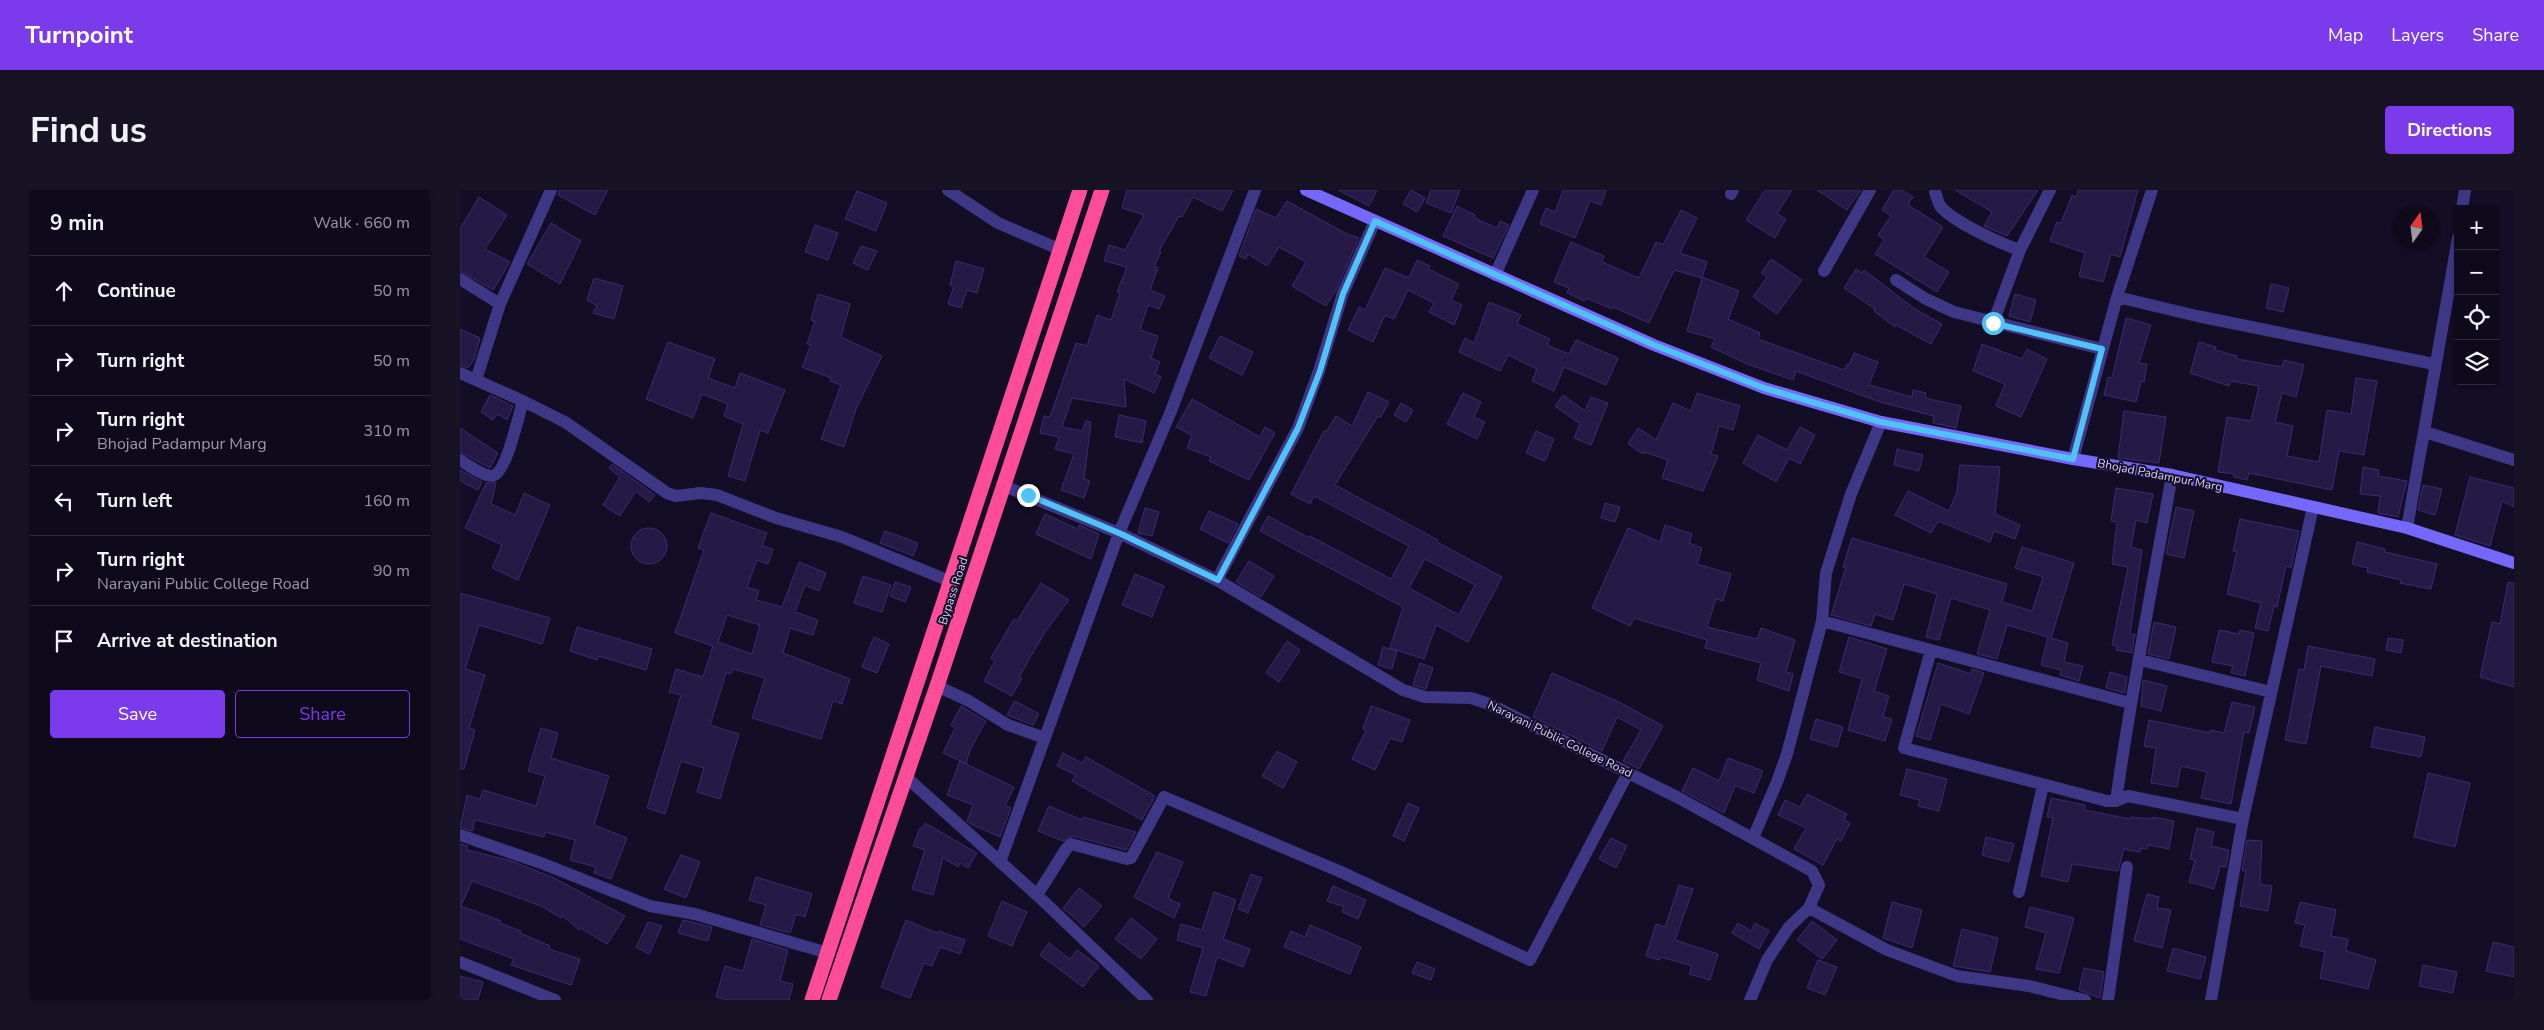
<!DOCTYPE html>
<html lang="en">
<head>
<meta charset="utf-8">
<style>
	:root { --surface:#0e0a1c; --page:#171325; --text:#f1f3f6; --muted:#9b9aa3; --line:#2e2b3b; --accent:#7c3aed }
	body { margin:0; font-family:"Nunito Sans",sans-serif; background:var(--page); color:var(--text) }
	.controls { position:absolute; right:15px; top:15px; display:grid; overflow:hidden; border-radius:5px; box-shadow:0 1px 4px #0004 }
	.controls button { width:45px; height:45px; display:grid; place-items:center; padding:0; border:0; border-bottom:1px solid var(--line); background:var(--surface); color:var(--text); font:25px sans-serif }
	.compass { position:absolute; left:1934px; top:15px; width:45px; height:45px; border-radius:50%; background:var(--surface); box-shadow:0 1px 4px #0004; rotate:14deg }
	.stop { position:absolute; width:15px; height:15px; margin:-11px; border:4px solid #4fc3f7; border-radius:50%; background:#fff }
	.stop.end { background:#4fc3f7; border-color:#fff; box-shadow:0 1px 5px #0008 }
	.list { margin:0; padding:0; list-style:none }
	h2 { display:flex; justify-content:space-between; align-items:center; height:65px; margin:0; padding:0 20px; font-size:21px }
	h2 small { font-size:16px; font-weight:400; color:var(--muted) }
	.list li { display:grid; grid-template-columns:32px 1fr auto; gap:15px; align-items:center; box-sizing:border-box; height:70px; padding:0 20px; border-top:1px solid var(--line) }
	.list b { display:block; font-size:19px; white-space:nowrap }
	.list p { margin:0; font-size:16px; white-space:nowrap; color:var(--muted) }
	.list em { font-size:16px; font-style:normal; color:var(--muted) }
	.actions { display:flex; gap:10px; padding:15px 20px }
	.actions a { flex:1; padding:11px 0; border:1px solid var(--accent); border-radius:5px; text-align:center; font-size:18px; color:var(--accent) }
	.actions .main { background:var(--accent); color:#fff }
	.icon { flex:none; width:28px; height:28px; fill:none; stroke:currentColor; stroke-width:2; stroke-linecap:round; stroke-linejoin:round }
	.map { position:relative; flex:none; width:2054px; height:810px; overflow:hidden; border-radius:5px }
	header { display:flex; align-items:center; gap:30px; box-sizing:border-box; height:70px; padding:0 25px; background:var(--accent); color:#fff }
	header strong { font-size:24px }
	nav { display:flex; gap:28px; margin-inline-start:auto; font-size:18px }
	.intro { display:flex; align-items:center; justify-content:space-between; box-sizing:border-box; height:120px; padding:0 30px }
	h1 { margin:0; font-size:35px }
	.button { padding:12px 22px; border-radius:5px; background:var(--accent); color:#fff; font-size:18px; font-weight:700 }
	main { display:flex; gap:30px; padding:0 30px }
	aside { flex:1; background:var(--surface); border-radius:5px; box-shadow:0 1px 4px #0004 }
	.map>svg:first-child { display:block }
	.building { fill:#251946; stroke:#3d2a73; fill-rule:evenodd }
	.lines { fill:none; stroke-linecap:round; stroke-linejoin:round }
	.street { stroke:#3e3786; stroke-width:12 }
	.secondary { stroke:#7568ff; stroke-width:12 }
	.highway { stroke:#ff4c98; stroke-width:15 }
	.route { stroke:#4fc3f7; stroke-width:6 }
	.labels { text-anchor:middle; dominant-baseline:central; stroke-width:4; stroke-linejoin:round; paint-order:stroke }
	.street-label { font-size:12px; fill:#d9d1ff; stroke:#130d25 }
</style>
</head>
<body>
<header>
<strong>Turnpoint</strong>
<nav><a>Map</a><a>Layers</a><a>Share</a></nav>
</header>
<div class="intro"><h1>Find us</h1><a class="button">Directions</a></div>
<main>
<aside>
<h2>9 min<small>Walk · 660 m</small></h2>
<ul class="list">
<li><svg class="icon" aria-label="ahead" viewBox="0 0 24 24"><path d="M12 20V5M6 11l6-6 6 6"/></svg><div><b>Continue</b></div><em>50 m</em></li>
<li><svg class="icon" aria-label="right" viewBox="0 0 24 24"><path d="M7 20v-9h11M14 6l5 5-5 5"/></svg><div><b>Turn right</b></div><em>50 m</em></li>
<li><svg class="icon" aria-label="right" viewBox="0 0 24 24"><path d="M7 20v-9h11M14 6l5 5-5 5"/></svg><div><b>Turn right</b><p>Bhojad Padampur Marg</p></div><em>310 m</em></li>
<li><svg class="icon" aria-label="left" viewBox="0 0 24 24"><path d="M17 20v-9H6M10 6l-5 5 5 5"/></svg><div><b>Turn left</b></div><em>160 m</em></li>
<li><svg class="icon" aria-label="right" viewBox="0 0 24 24"><path d="M7 20v-9h11M14 6l5 5-5 5"/></svg><div><b>Turn right</b><p>Narayani Public College Road</p></div><em>90 m</em></li>
<li><svg class="icon" aria-label="arrive" viewBox="0 0 24 24"><path d="M6 21V4h12l-3 4 3 4H6"/></svg><div><b>Arrive at destination</b></div></li>
</ul>
<div class="actions"><a class="main">Save</a><a>Share</a></div>
</aside>
<div class="map">
<svg width="2054" height="810" viewBox="0 0 2054 810">
	<rect width="100%" height="100%" fill="#130d25"/>
	<!-- building -->
	<path class="building" d="M99 0H148L135 25 98 5Z
		M667 0H773L762 21 733 7 722 27 719 26 699 61 701 62 694 77 698 78 690 100 705 106 699 119 688 115 680 140 698 146 691 168 700 172 695 184 701 187 694 203 664 189 666 217 612 208 602 237 622 241 626 231 631 232 624 289 630 291 624 308 601 300 614 264 595 259 599 247 580 243 584 226 590 227 616 153 627 156 637 125 651 130 660 103 657 102 667 77 644 71 649 55 665 60 684 25 662 18Z
		M878 0H917L909 16Z
		M951 0 965 8 957 22 943 14Z
		M971 0H1000L991 23 966 13Z
		M1103 0H1146L1141 15 1130 11 1115 48 1080 34 1086 18 1095 22Z
		M1305 0H1332L1317 24 1326 29 1315 48 1286 30Z
		M1357 0H1401L1387 20Z
		M1434 0H1442L1453 7 1448 15 1483 37 1464 67 1489 82 1477 102 1415 64 1424 50 1418 45 1431 26 1422 20Z
		M1495 0H1578L1547 46 1524 36 1532 22Z
		M1618 0H1678L1660 67 1651 64 1643 92 1619 86 1625 63 1590 51 1597 32 1601 33 1612 5 1617 7Z
		M397 1 427 13 416 41 385 29Z
		M19 7 47 25 25 59 50 72 33 100 0 81V39Z
		M827 11 885 43 899 48 876 100 866 116 832 96 846 72 819 57 807 76 788 64 786 69 779 66 796 19 816 28Z
		M997 16 1015 25 1014 28 1037 38 1040 31 1049 35 1033 68 983 46Z
		M1221 20 1237 28 1220 63 1247 72 1242 87 1279 101 1268 129 1300 143 1298 149 1384 180 1387 174 1389 175 1394 163 1418 172 1409 195 1452 207 1453 200 1466 203 1465 207 1469 209 1501 216 1496 238 1473 233 1474 226 1417 211 1336 181 1333 190 1287 174 1251 157 1255 149 1227 141 1242 88 1214 80 1189 133 1153 117 1152 119 1126 108 1125 111 1107 103 1109 98 1094 92 1111 52 1144 66 1142 72 1179 88 1196 52 1203 55Z
		M91 33 121 51 100 94 67 74Z
		M355 35 378 43 368 70 345 62Z
		M401 56 417 61 408 80 393 73Z
		M1311 69 1342 90 1317 124 1293 107 1307 87 1301 83Z
		M957 70 970 76 968 79 999 94 991 110 1002 115 994 135 969 122 974 113 948 100 934 129 925 125 913 152 888 140 899 117 905 120 925 78 949 88Z
		M496 71 524 79 517 103 507 100 501 118 488 114 494 96 490 95Z
		M1396 79 1402 83 1404 80 1455 119 1482 134 1471 154 1436 135 1435 137 1414 121 1415 119 1384 98Z
		M134 88 163 96 154 129 133 123 137 116 127 110Z
		M1811 94 1829 98 1823 122 1806 118Z
		M358 104 390 114 381 147 422 166 396 219 384 257 361 249 381 195 370 191 371 188 342 177 351 155 347 154 355 131 351 130Z
		M1555 104 1576 110 1570 132 1549 126Z
		M1029 112 1061 125 1057 134 1090 149 1087 155 1109 164 1116 150 1158 168 1146 195 1104 177 1094 201 1072 191 1077 179 1048 165 1040 181 999 162 1005 148 1014 153Z
		M1666 128 1691 135 1679 173 1687 174 1684 192 1681 191 1676 212 1644 205 1648 187 1652 188Z
		M0 139 20 148 14 170 8 178 0 175Z
		M760 146 793 162 782 185 749 168Z
		M208 152 255 169 248 188 275 198 280 183 325 200 308 243 300 240 285 291 268 286 283 234 264 226 268 214 242 204 233 228 186 209Z
		M1739 152 1756 157 1755 160 1777 166V169L1822 177 1824 170 1844 175 1836 207 1822 203 1815 232 1833 236 1827 266 1859 272 1867 220 1891 224 1896 188 1917 191 1904 265 1879 261 1872 300 1789 283 1787 290 1774 287V284L1758 282 1767 227 1791 231 1799 196 1771 191 1769 196 1730 183Z
		M1522 154 1562 169 1567 159 1587 169 1561 227 1536 216 1545 194 1513 181Z
		M908 202 929 212 921 227 918 226 875 295 978 350 977 352 1042 387 1008 452 976 435 964 469 930 458 943 417 800 341 808 326 849 348 850 346 931 389 949 356 854 306 850 314 831 304 864 241 866 242 876 226 892 236ZM965 369 1015 395 999 425 949 398Z
		M1003 203 1021 212 1014 227 1025 232 1017 249 987 234Z
		M1237 203 1280 216 1273 240 1259 236 1251 264 1258 266 1243 301 1202 288 1208 270 1184 262 1183 264 1168 254 1178 238 1196 250 1213 213 1231 221Z
		M30 205 53 216 47 230 37 224 33 230 21 222Z
		M1103 205 1125 221 1131 207 1148 213 1131 255 1114 248 1120 234 1095 216Z
		M732 209 800 247 805 237 815 243 789 290 749 271 751 267 727 258 732 245 716 237Z
		M941 213 953 220 946 232 934 225Z
		M1664 221 1706 227 1699 273 1658 268Z
		M659 225 686 231 682 253 655 247Z
		M1340 237 1355 245 1340 274 1329 268 1316 292 1283 273 1298 245 1327 260Z
		M0 238 38 263 30 278 0 262Z
		M1076 241 1094 249 1085 271 1066 263Z
		M1437 259 1463 265 1459 281 1434 275Z
		M152 274 195 305 189 312 176 301 160 326 143 315 160 287 149 278Z
		M1500 275 1540 277 1535 324 1560 335 1555 349 1534 341 1530 352 1478 331 1471 343 1435 325 1448 301 1489 321 1497 302Z
		M1903 277 1919 280 1918 286 1947 291 1938 327 1918 323 1920 306 1900 304Z
		M0 280 22 292 18 300 0 291Z
		M2010 287 2054 298V317L2042 311 2030 356 1995 345Z
		M26 293H36L31 314 55 325 64 303 90 315 58 390 32 378 42 355 5 338Z
		M1963 295 1982 299 1975 325 1958 320Z
		M1656 298 1693 304 1687 333 1676 330 1671 357 1682 360 1670 444H1675L1672 463 1656 460 1657 456 1652 455 1668 377 1652 374 1657 332 1651 331Z
		M1145 313 1160 317 1155 332 1141 328Z
		M1716 317 1734 321 1724 368 1706 364Z
		M685 318 699 322 692 346 678 343Z
		M749 321 778 334 768 353 740 339Z
		M251 323 307 343 302 356 313 359 308 374 297 370 287 397 299 401 296 410 322 417 339 372 366 383 359 401 345 395 335 422 358 430 353 445 330 438 323 463 390 489 382 514 373 511 361 549 292 528 305 488 273 479 271 484 266 483 250 535 279 544 260 609 237 602 244 578 221 571 205 624 187 618 221 505 209 502 216 479 243 487 253 456 215 443 244 360 238 358ZM267 425 300 435 292 464 258 452Z
		M585 324 618 339 619 335 639 344 631 369 576 344Z
		M1780 329 1839 341 1831 378 1826 376 1817 417 1814 416 1808 441 1795 438 1801 413 1767 404 1777 361H1773Z
		M1205 335 1232 344 1229 353 1242 358 1237 374 1271 384 1263 411 1256 409 1247 437 1297 449 1301 438 1335 450 1326 482 1333 484 1329 501 1297 490 1301 473 1245 458 1247 450 1174 428 1170 436 1132 418 1168 338 1200 352Z
		M171 356a18 18 0 1 1 36 0a18 18 0 1 1-36 0Z
		M425 341 458 353 453 366 420 353Z
		M1392 348 1547 394 1542 412 1572 421 1583 387 1555 378 1562 357 1614 373 1591 448 1608 453 1604 472 1623 476 1619 491 1600 485 1601 480 1581 475 1588 447 1547 435 1537 469 1517 464 1530 420 1491 408 1479 450 1466 447 1477 404 1444 394 1433 430 1415 424 1411 436 1371 425 1386 377H1383Z
		M1897 352 1925 359V362L1977 374 1971 399 1940 393 1941 390 1907 382 1908 378 1892 374Z
		M789 371 814 386 801 407 776 392Z
		M675 384 704 396 692 427 662 415Z
		M403 386 431 395 422 422 394 413Z
		M435 392 451 397 445 412 430 406Z
		M2048 392 2054 393V497L2020 487 2032 432 2040 434Z
		M581 393 609 410 585 442 559 487 562 488 552 506 524 491 535 470 531 468 554 429 557 431Z
		M0 403 90 428 82 454 19 435 5 479 25 485 9 538 15 540 4 579H0Z
		M1694 432 1716 437 1709 469 1688 464Z
		M117 437 192 459 186 480 138 466 137 470 110 461Z
		M1759 440 1779 444 1780 440 1794 443 1785 486 1771 483 1773 476 1752 472Z
		M414 447 429 454 417 483 402 477Z
		M1389 447 1427 459 1414 501 1429 506 1423 527 1432 529 1425 551 1388 540 1402 489 1379 482Z
		M1928 448 1943 450 1941 463 1926 460Z
		M827 451 840 460 819 492 806 483Z
		M1848 456 1915 469 1912 486 1861 476 1846 554 1825 550 1839 479 1844 480Z
		M923 457 937 461 932 479 918 475Z
		M960 473 973 478 966 499 953 495Z
		M1478 473 1511 484 1512 479 1524 483 1509 524 1481 514 1470 550 1456 546Z
		M1650 482 1667 487 1665 503 1646 498Z
		M1092 483 1159 512 1203 536 1179 579 1163 571 1181 540 1157 527 1142 561 1073 527Z
		M1683 490 1707 496 1701 521 1681 516Z
		M555 511 579 524 573 535 547 525Z
		M1772 512 1795 517 1789 543 1784 542 1771 614 1741 608 1747 582 1721 576 1717 597 1691 593 1696 558 1684 556 1689 530 1750 543 1751 540 1764 543Z
		M501 516 526 531 510 560 506 574 500 571 554 597 545 616 551 618 540 647 511 634 507 631 513 615 487 605 500 571 483 563 495 538 491 535Z
		M911 516 950 530 942 552 930 548 915 580 892 569 906 540 903 539Z
		M1356 529 1383 537 1377 557 1350 549Z
		M1915 537 1965 547 1961 567 1911 557Z
		M81 538 98 543 91 568 149 586 134 635 167 648 151 689 134 683 136 677 110 670 115 650 85 642 84 647 15 630 12 641 0 637 7 605 20 609 23 600 76 616 85 586 68 581Z
		M817 561 837 572 823 598 802 586Z
		M603 563 622 573 626 567 695 606 682 630 612 591 616 585 597 576Z
		M1268 568 1303 581 1294 603 1275 596 1264 623 1222 601 1233 578 1259 591Z
		M1447 579 1487 589 1479 621 1458 616 1460 610 1440 605Z
		M1968 583 2010 593 1995 657 1954 647Z
		M1347 604 1387 624 1384 630 1390 633 1381 651 1377 649 1363 675 1334 659 1346 638 1318 625 1325 610 1340 617Z
		M1591 608 1625 615 1624 620 1670 629 1671 627 1693 629V627L1714 631 1709 659 1688 655 1687 659 1681 658 1680 662 1664 659 1658 681 1612 674 1608 692 1581 686 1593 628 1587 627Z
		M948 613 959 618 944 651 933 646Z
		M589 616 622 630 623 627 676 642 666 660 613 646 603 651 578 641Z
		M465 633 517 663 508 678 500 673 498 677 483 668 473 705 452 699 465 660 453 656 460 638H462Z
		M1737 638 1754 642 1751 656 1769 660 1766 677 1760 676 1754 699 1729 692 1735 670 1730 669Z
		M1526 647 1554 654 1549 672 1522 665Z
		M1151 648 1167 656 1156 678 1139 669Z
		M1787 650 1802 651 1800 694 1812 696 1808 721 1780 716 1786 681 1782 680Z
		M0 654 8 656 7 660 52 671 94 688 165 726 147 754 120 738 119 740 103 726 101 728 81 716 12 691 1 716 41 731 40 733 61 741 60 743 90 756 89 759 120 769 111 795 51 775 54 769 0 749Z
		M697 662 723 672 708 708 720 714 714 728 674 707Z
		M221 665 240 672 226 708 204 699Z
		M791 684 802 688 788 723 778 719Z
		M296 687 352 704 345 727 336 724 330 743 300 735 306 715 289 710Z
		M1219 695 1233 699 1215 750 1258 764 1250 790 1229 784 1232 776 1201 767 1199 770 1186 766 1196 734 1205 737Z
		M873 696 906 710 898 729 882 722 884 717 867 711Z
		M619 698 642 716 624 737 603 718Z
		M754 702 776 710 763 749 790 759 783 777 757 767 746 806 730 802 743 758 717 750 721 734 742 740Z
		M1687 704 1699 707 1697 718 1711 720 1702 758 1674 751Z
		M542 711 567 722 552 756 528 746Z
		M1432 712 1462 720 1452 758 1423 748Z
		M1840 712 1876 720 1871 746 1888 749 1886 761 1916 770 1908 799 1860 788 1865 762 1840 756 1845 735 1835 733Z
		M1570 717 1614 728 1599 783 1576 779 1586 743 1565 737Z
		M671 728 697 749 681 769 655 749Z
		M223 730 252 737 248 751 218 743Z
		M446 730 477 743 478 741 505 750 500 764 480 757 472 776 464 773 450 808 421 797Z
		M1352 731 1377 750 1362 769 1337 750Z
		M188 732 202 736 189 764 176 757Z
		M1278 733 1291 741 1295 733 1309 741 1299 759 1272 743Z
		M850 735 901 757 890 784 824 757 831 741 845 747Z
		M1502 739 1538 748 1530 782 1493 776Z
		M292 749 328 760 320 791 333 794 329 810H269L256 807 265 776 283 781Z
		M2033 752 2054 757V787L2026 781Z
		M589 753 610 769 617 760 639 776 623 797 580 765Z
		M1713 758 1746 767 1740 789 1707 781Z
		M1358 770 1377 777 1365 805 1347 798Z
		M957 772 975 779 971 790 952 783Z
		M1963 775 1997 782 1993 803 1959 796Z
		M1624 778 1644 782 1640 808 1619 800Z
		M0 786 23 792 18 810H0Z"/>
	<g class="lines">
		<!-- street -->
		<path class="street" d="M488 0 538 33 599 59
			M1475 2C1477 7 1478 13 1481 17 1494 32 1541 54 1560 60
			M1271 4 1273 0
			M2002 19 2005 0
			M1364 81 1410 0
			M1035 85 1073 0
			M0 89 40 114
			M1436 90 1466 109 1494 122 1642 159
			M1657 107 1737 126 1974 174
			M1533 133 1560 60 1590 0
			M0 183 63 211 105 232 207 303 216 306 241 303 257 305 316 328 382 347 492 392
			M16 190 40 114 91 0
			M1965 242 2054 270
			M1613 269 1657 107 1692 0
			M0 270C8 275 23 286 32 286 46 285 59 224 63 211
			M544 296 659 343 757 390 943 500 965 507 1011 508 1029 514 1217 607 1352 681 1359 695 1349 718 1329 737 1307 770 1290 810
			M1947 338 1998 48
			M757 390 838 238 859 181 883 103 915 31
			M1362 431 1670 513
			M1471 460 1444 558 1647 611H1656L1668 606 1783 629
			M1680 470 1811 502
			M477 496 509 511 548 535 585 548
			M445 586 577 705 687 810
			M1656 611C1671 502 1693 394 1712 285
			M0 645 81 673 190 716 235 724 368 763
			M1293 648 1317 592 1327 564 1362 431 1366 383 1391 304 1421 232
			M540 672 659 343 711 221 795 0
			M1559 702 1583 595
			M577 705 606 659 611 654 667 669 671 668 704 607 881 682 1070 770 1168 583
			M1349 718 1427 760 1497 786 1569 796 1625 810
			M0 772 95 810
			M1648 810 1667 677
			M1751 810 1783 629 1853 317"/>
		<!-- secondary -->
		<path class="secondary" d="M846 0 1194 155 1304 198 1421 232 1613 269 1712 285 1947 338 2054 373"/>
		<!-- highway -->
		<path class="highway" d="M352 810 620 0
			M369 810 477 496 642 0"/>
	</g>
	<g class="lines">
		<!-- route -->
		<path class="route" d="M568 305 659 343 758 390 838 238 860 181 883 104 915 31 1194 155 1304 198 1421 232 1613 269 1642 159 1533 133"/>
	</g>
	<g class="labels">
		<!-- street labels -->
		<g class="street-label">
			<text transform="translate(1700 285) rotate(11)">Bhojad Padampur Marg</text>
			<text transform="translate(493 401) rotate(-72)">Bypass Road</text>
			<text transform="translate(1100 549) rotate(26)">Narayani Public College Road</text>
		</g>
	</g>
</svg>
<div class="controls">
<button>+</button>
<button>−</button>
<button><svg class="icon" aria-label="locate" viewBox="0 0 24 24"><circle cx="12" cy="12" r="6"/><path d="M12 2v4M12 18v4M2 12h4M18 12h4"/></svg></button>
<button><svg class="icon" aria-label="layers" viewBox="0 0 24 24"><path d="M12 4l9 5-9 5-9-5zM3 14l9 5 9-5"/></svg></button>
</div>
<svg class="compass" viewBox="-18 -18 36 36"><path d="M0-13l5 13h-10z" fill="#e53935"/><path d="M0 13l5-13h-10z" fill="#9b9aa3"/></svg>
<div class="stop" style="left:1533px;top:133px"></div>
<div class="stop end" style="left:568px;top:305px"></div>
</div>
</main>
</body>
</html>
